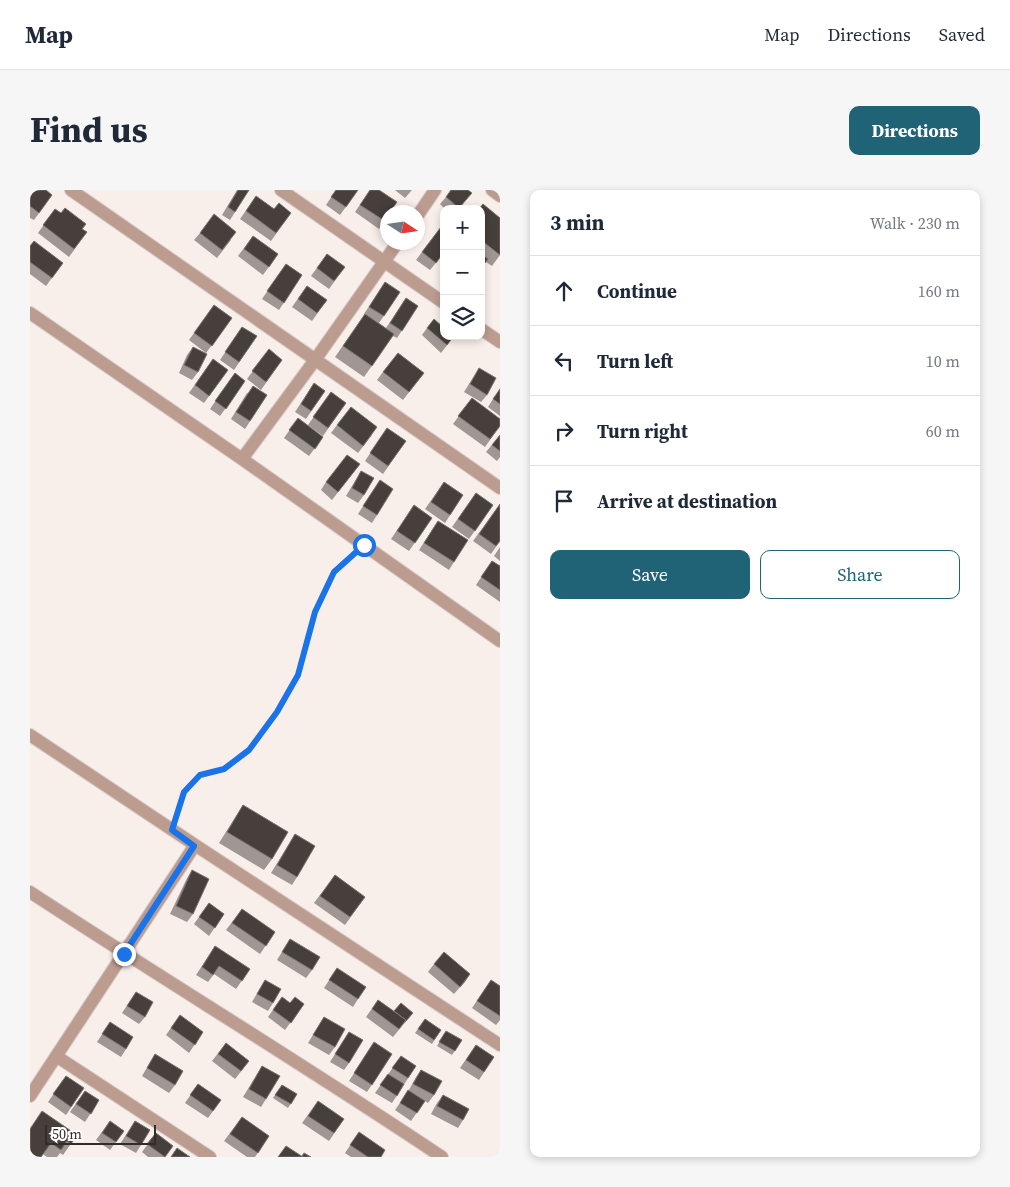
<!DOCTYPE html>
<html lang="en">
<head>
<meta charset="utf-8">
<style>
	:root { --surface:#fff; --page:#f6f6f7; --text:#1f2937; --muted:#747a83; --line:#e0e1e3; --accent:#206276 }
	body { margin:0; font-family:"Source Serif 4",serif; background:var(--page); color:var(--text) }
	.controls { position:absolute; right:15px; top:15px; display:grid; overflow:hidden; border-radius:10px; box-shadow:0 2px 8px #0003 }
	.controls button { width:45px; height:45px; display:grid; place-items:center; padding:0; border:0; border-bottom:1px solid var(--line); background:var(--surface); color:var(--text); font:25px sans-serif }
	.compass { position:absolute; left:350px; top:15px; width:45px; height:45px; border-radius:50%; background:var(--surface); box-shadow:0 2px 8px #0003; rotate:102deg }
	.scale { position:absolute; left:15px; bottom:12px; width:111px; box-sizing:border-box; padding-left:5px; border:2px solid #312d2b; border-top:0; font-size:14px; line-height:18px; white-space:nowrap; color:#312d2b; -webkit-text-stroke:4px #fff; paint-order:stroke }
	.stop { position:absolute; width:15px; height:15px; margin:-11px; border:4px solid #1a73e8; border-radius:50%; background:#fff }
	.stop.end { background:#1a73e8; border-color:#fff; box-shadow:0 1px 5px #0008 }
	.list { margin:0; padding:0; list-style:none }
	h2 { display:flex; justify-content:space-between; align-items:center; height:65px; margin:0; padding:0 20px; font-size:21px }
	h2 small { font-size:16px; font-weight:400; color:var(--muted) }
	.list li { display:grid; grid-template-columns:32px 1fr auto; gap:15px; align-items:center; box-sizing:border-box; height:70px; padding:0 20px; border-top:1px solid var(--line) }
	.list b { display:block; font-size:19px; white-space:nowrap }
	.list em { font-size:16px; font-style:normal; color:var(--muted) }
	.actions { display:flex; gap:10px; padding:15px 20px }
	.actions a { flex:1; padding:11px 0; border:1px solid var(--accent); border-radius:10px; text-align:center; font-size:18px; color:var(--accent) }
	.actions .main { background:var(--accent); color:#fff }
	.icon { flex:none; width:28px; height:28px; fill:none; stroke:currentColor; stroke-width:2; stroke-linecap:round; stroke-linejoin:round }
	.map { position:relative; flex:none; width:470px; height:967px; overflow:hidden; border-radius:10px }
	header { display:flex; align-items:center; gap:30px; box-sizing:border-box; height:70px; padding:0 25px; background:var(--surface); border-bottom:1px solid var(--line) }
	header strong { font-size:24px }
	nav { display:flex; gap:28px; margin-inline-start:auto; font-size:18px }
	.intro { display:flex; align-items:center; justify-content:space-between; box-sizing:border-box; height:120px; padding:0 30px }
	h1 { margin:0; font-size:35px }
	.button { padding:12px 22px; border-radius:10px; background:var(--accent); color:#fff; font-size:18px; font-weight:700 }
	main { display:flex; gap:30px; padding:0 30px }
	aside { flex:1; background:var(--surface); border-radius:10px; box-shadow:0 2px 8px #0003 }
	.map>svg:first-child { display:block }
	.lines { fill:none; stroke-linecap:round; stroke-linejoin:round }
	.street-casing { stroke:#d4cbc8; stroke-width:14 }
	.path { stroke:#b2aaa6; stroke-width:2.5; stroke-dasharray:5 2.5; stroke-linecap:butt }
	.street { stroke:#bd9c90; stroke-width:12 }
	.wall { fill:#a09693 }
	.shaded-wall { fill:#7c7470 }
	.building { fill:#473f3c; stroke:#7c7470 }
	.route { stroke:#1a73e8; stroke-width:6 }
</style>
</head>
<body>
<header>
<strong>Map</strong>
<nav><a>Map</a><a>Directions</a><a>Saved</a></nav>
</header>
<div class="intro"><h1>Find us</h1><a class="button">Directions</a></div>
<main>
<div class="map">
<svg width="470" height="967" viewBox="0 0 470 967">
	<rect width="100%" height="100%" fill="#f8eeea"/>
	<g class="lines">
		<!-- street casing -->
		<g class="street-casing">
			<path id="street" d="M41 0 470 298
				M251 0 414 113
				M462 0 470 6
				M388 25 405 0
				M0 123 212 269 470 451
				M451 139 470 152
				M212 269 285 170 368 52
				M0 545 165 655
				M0 702C136 791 276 876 412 967
				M26 866 180 967
				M0 906 165 655 470 855"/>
		</g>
		<!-- path -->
		<path class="path" d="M147 626 154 602 170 585 194 579 219 560 247 522 268 485 285 422 304 382 323 364"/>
		<!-- street -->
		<use href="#street" class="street"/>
	</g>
	<!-- wall -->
	<path class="wall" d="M0 0 22 5 4 30 0 28Z
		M207 0H219L200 30 192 25Z
		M306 0H328L310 25 296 15Z
		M340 0 358 26 349 39 325 22Z
		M365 0H382L375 8Z
		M226 6 244 19 261 23 241 51 210 29Z
		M416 7 436 10 429 19H415L410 14Z
		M25 19 57 42 39 67 8 43Z
		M451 19 470 28V65L462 76 456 72 451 79Z
		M170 43 201 50 187 68 164 50Z
		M223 46 248 64 233 85 208 66Z
		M0 56 33 73 16 96 0 84Z
		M392 62 414 63 400 80 386 70Z
		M297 64 315 77 299 99 281 86Z
		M256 74 272 85 249 120 232 109Z
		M355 92 370 102 349 133 356 138 376 108 388 116 367 148 363 146 334 187 305 167 334 125V124Z
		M277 96 297 110 282 131 262 117Z
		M184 115 202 128 176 163 159 150Z
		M212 137 227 146 204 180 190 170Z
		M397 138 418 154 411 163 392 145Z
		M163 157 168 182 162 190 149 183 157 165Z
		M239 159 252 170 231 200 217 189Z
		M183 169 198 180 174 213 159 203Z
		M449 178 457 205 451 212 434 202Z
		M353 182 394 183 373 210 347 190Z
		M205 183 215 191 190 226 180 219Z
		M284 193 295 201 276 229 265 222Z
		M470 198V226L458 217Z
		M301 202 316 213 293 246 278 235Z
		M217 203 237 205 215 239 201 229Z
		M442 208 470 236 455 257 423 234Z
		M268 228 293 247 279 266 254 248Z
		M307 235 342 245 328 263 301 243Z
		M357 238 376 251 353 284 335 271Z
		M470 245V267L467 271 456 262Z
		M330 274 302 310 291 300 296 292Z
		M331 281 334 305 328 313 316 306Z
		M350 290 347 325 342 333 328 324Z
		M414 292 433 305 415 333 395 319Z
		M446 303 463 315 439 349 422 337Z
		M470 314V351L461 364 443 351Z
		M384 315 402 328 379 361 361 349Z
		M408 331 424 372 419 380 389 360Z
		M470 357V371L464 366Z
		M462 371 470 376V412L446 395Z
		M213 615 242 669 234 680 189 653 206 626Z
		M265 644 267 687 262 695 241 683Z
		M162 680 163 724 157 732 140 724 157 688Z
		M305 685 335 707 315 735 284 713Z
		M179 713 194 724 179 746 164 734Z
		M212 719 245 742 230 764 196 740Z
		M260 749 282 780 276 788 247 770Z
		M185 756 220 779 206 799 184 784 178 792 166 785Z
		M404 774 440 784 424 804 398 782Z
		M307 778 328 809 323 817 294 798Z
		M235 790 243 813 238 821 222 812Z
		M461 790 470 796V830L466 835 442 818Z
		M106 802 115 827 109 834 92 823Z
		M252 807 260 813 274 814 255 840 238 827Z
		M348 810 364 821 380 827 372 836 363 847 336 827Z
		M150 825 173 842 159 863 136 845Z
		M294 827 305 857 299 865 278 853Z
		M395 829 411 840 402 854 385 843Z
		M80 832 96 859 91 867 67 852Z
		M416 841 432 850 422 865 407 856Z
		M319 842V873L314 880 300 872Z
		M196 853 213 879 205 889 182 871Z
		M446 855 464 867 449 890 430 878Z
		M339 860 362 864 337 902 319 891Z
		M125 864 145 895 139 903 112 886Z
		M371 866 386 876 362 913 345 903Z
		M232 876 236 909 231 917 213 907Z
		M391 880 404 905 398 913 395 911 381 931 365 920 379 900 386 887Z
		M36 886 54 898 36 925 18 912Z
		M168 894 191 910 178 928 155 913Z
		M252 895 267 904 258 918 243 908Z
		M55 901 69 910 55 932 40 922Z
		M413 905 433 930 428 938 401 924 407 913Z
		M288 911 314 929 299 951 272 933Z
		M212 927 239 946 225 967H217L194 951Z
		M80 931 94 941 80 960 66 950Z
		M105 931 111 955 106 963 90 954Z
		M0 939 47 945 33 965 30 963 27 967H17L13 964Z
		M329 942 351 967H321L315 963Z
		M126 943 135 967H118L112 962Z"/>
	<!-- shaded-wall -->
	<path class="shaded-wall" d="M440 784 435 792 424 804 430 797Z"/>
	<!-- building -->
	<path class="building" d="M0 0H16L22 5 9 23 0 16Z
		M208 0H219L205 22 198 17Z
		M306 0H328L316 17 301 7Z
		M340 0H349L367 12 360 22H358V26L355 31 330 15Z
		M421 0H438L442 3 429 18 416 7Z
		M226 6 244 19 249 13 261 23 246 43 216 21Z
		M453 14 470 28V65L451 50V19H449Z
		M35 18 56 34 52 39 57 42 44 59 13 35 25 19 31 23Z
		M184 24 206 42 192 60 170 43Z
		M411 37 414 39V62L406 73 392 62Z
		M223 46 248 64 239 77 214 59Z
		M4 51 33 73 22 88 0 72V56Z
		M297 64 315 77 304 91 287 78Z
		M451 64 458 69 451 78Z
		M256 74 272 85 254 113 237 101Z
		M355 92 370 102 354 126 339 117Z
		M277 96 297 110 287 123 268 109Z
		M376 108 388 116 372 141 360 133Z
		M184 115 202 128 182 156 164 143Z
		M335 124 364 144 342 176 313 156Z
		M404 129 414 138V146H424L417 155 397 138Z
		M212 137 227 146 209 172 195 162Z
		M163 157 177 164 168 182 154 175Z
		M239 159 252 170 236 192 222 181Z
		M368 163 394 183 379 202 353 182Z
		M183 169 198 180 179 206 165 195Z
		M449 178 466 188 457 205 440 194Z
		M205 183 215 191 196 219 185 211Z
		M284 193 295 201 281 221 271 214Z
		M223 196 237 205 220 231 206 222Z
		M470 199V214L463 209Z
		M301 202 316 213 298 238 283 227Z
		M442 208 470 229V236L460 249 428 226Z
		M321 217 347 237 333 256 307 235Z
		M268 228 293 247 285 259 259 240Z
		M357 238 376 251 358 276 340 263Z
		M470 245V261L462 255Z
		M317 265 330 274 308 302 296 292Z
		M331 281 344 288 334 305 322 298Z
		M350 290 363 299 347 325 333 316Z
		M414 292 433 305 420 325 401 312Z
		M446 303 463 315 445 341 428 329Z
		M470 314V351L466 356 449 344Z
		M384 315 402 328 385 353 367 341Z
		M408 331 438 350 424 372 394 353Z
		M462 371 470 376V400L451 387Z
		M213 615 258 642 242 669 197 642Z
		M265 644 285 656 267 687 247 675Z
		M162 680 179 689 163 724 146 716Z
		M305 685 335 707 320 727 290 706Z
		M179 713 194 724 185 738 169 727Z
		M212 719 245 742 236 756 202 733Z
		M260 749 290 767 282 780 252 762Z
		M185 756 220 779 212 791 189 776 183 785 172 777Z
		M414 762 440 784 430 797 404 774Z
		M307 778 336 797 328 809 299 790Z
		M235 790 251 799 243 813 227 804Z
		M461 790 470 796V826L447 811Z
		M106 802 123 812 115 827 97 816Z
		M252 807 260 813 265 807 274 814 261 833 243 820Z
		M348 810 376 830 369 839 342 819Z
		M371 813 383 823 375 832 376 830 364 821Z
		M150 825 173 842 165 855 141 838Z
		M294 827 315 839 305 857 283 845Z
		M395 829 411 840 404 850 388 839Z
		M80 832 103 847 96 859 72 844Z
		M416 841 432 850 425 861 409 852Z
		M319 842 333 850 319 873 305 864Z
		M344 852 362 864 342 895 324 883Z
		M196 853 219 871 211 881 188 864Z
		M446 855 464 867 454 882 436 870Z
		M125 864 153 881 145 895 117 878Z
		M371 866 386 876 378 888 362 878Z
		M232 876 250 886 236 909 219 899Z
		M391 880 412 891 404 905 383 894Z
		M358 884 374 894 367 906 350 895Z
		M36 886 54 898 41 917 23 904Z
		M168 894 191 910 183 921 160 905Z
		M252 895 267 904 261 914 245 905Z
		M378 900 395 911 387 923 370 913Z
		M55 901 69 910 61 924 46 914Z
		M413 905 439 919 433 930 407 916Z
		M288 911 314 929 304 943 278 926Z
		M12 921 47 945 41 954 37 951 31 960 21 953 11 967H0V939Z
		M212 927 239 946 228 963 200 944Z
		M80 931 94 941 86 952 72 943Z
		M105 931 120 940 111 955 96 946Z
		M329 942 355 960 351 967H338L320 955Z
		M126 943 143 956 135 967 117 954Z
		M256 956 273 967H248Z
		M147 958 160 967H141Z
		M274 963 281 967H273L272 966Z"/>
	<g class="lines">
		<!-- route -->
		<path class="route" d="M94 764 164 656 142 640 154 602 170 585 194 579 219 560 247 522 268 485 285 422 304 382 334 355"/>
	</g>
</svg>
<div class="controls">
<button>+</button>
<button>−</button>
<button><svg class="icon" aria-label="layers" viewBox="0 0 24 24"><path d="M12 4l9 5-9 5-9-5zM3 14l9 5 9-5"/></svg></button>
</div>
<svg class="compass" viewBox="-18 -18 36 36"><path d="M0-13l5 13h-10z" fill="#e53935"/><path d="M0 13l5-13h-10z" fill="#747a83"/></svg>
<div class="scale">50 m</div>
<div class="stop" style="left:334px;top:355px"></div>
<div class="stop end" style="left:94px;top:764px"></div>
</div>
<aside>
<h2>3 min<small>Walk · 230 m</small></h2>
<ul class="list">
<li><svg class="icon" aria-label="ahead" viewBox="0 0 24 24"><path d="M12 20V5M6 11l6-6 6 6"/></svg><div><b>Continue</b></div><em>160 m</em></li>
<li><svg class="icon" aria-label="left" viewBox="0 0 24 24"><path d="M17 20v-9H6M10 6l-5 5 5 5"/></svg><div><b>Turn left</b></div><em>10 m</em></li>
<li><svg class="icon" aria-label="right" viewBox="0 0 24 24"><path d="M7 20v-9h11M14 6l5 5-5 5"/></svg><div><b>Turn right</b></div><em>60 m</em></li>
<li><svg class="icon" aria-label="arrive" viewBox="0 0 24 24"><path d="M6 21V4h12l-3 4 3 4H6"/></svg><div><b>Arrive at destination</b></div></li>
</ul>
<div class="actions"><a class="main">Save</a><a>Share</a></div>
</aside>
</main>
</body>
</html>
